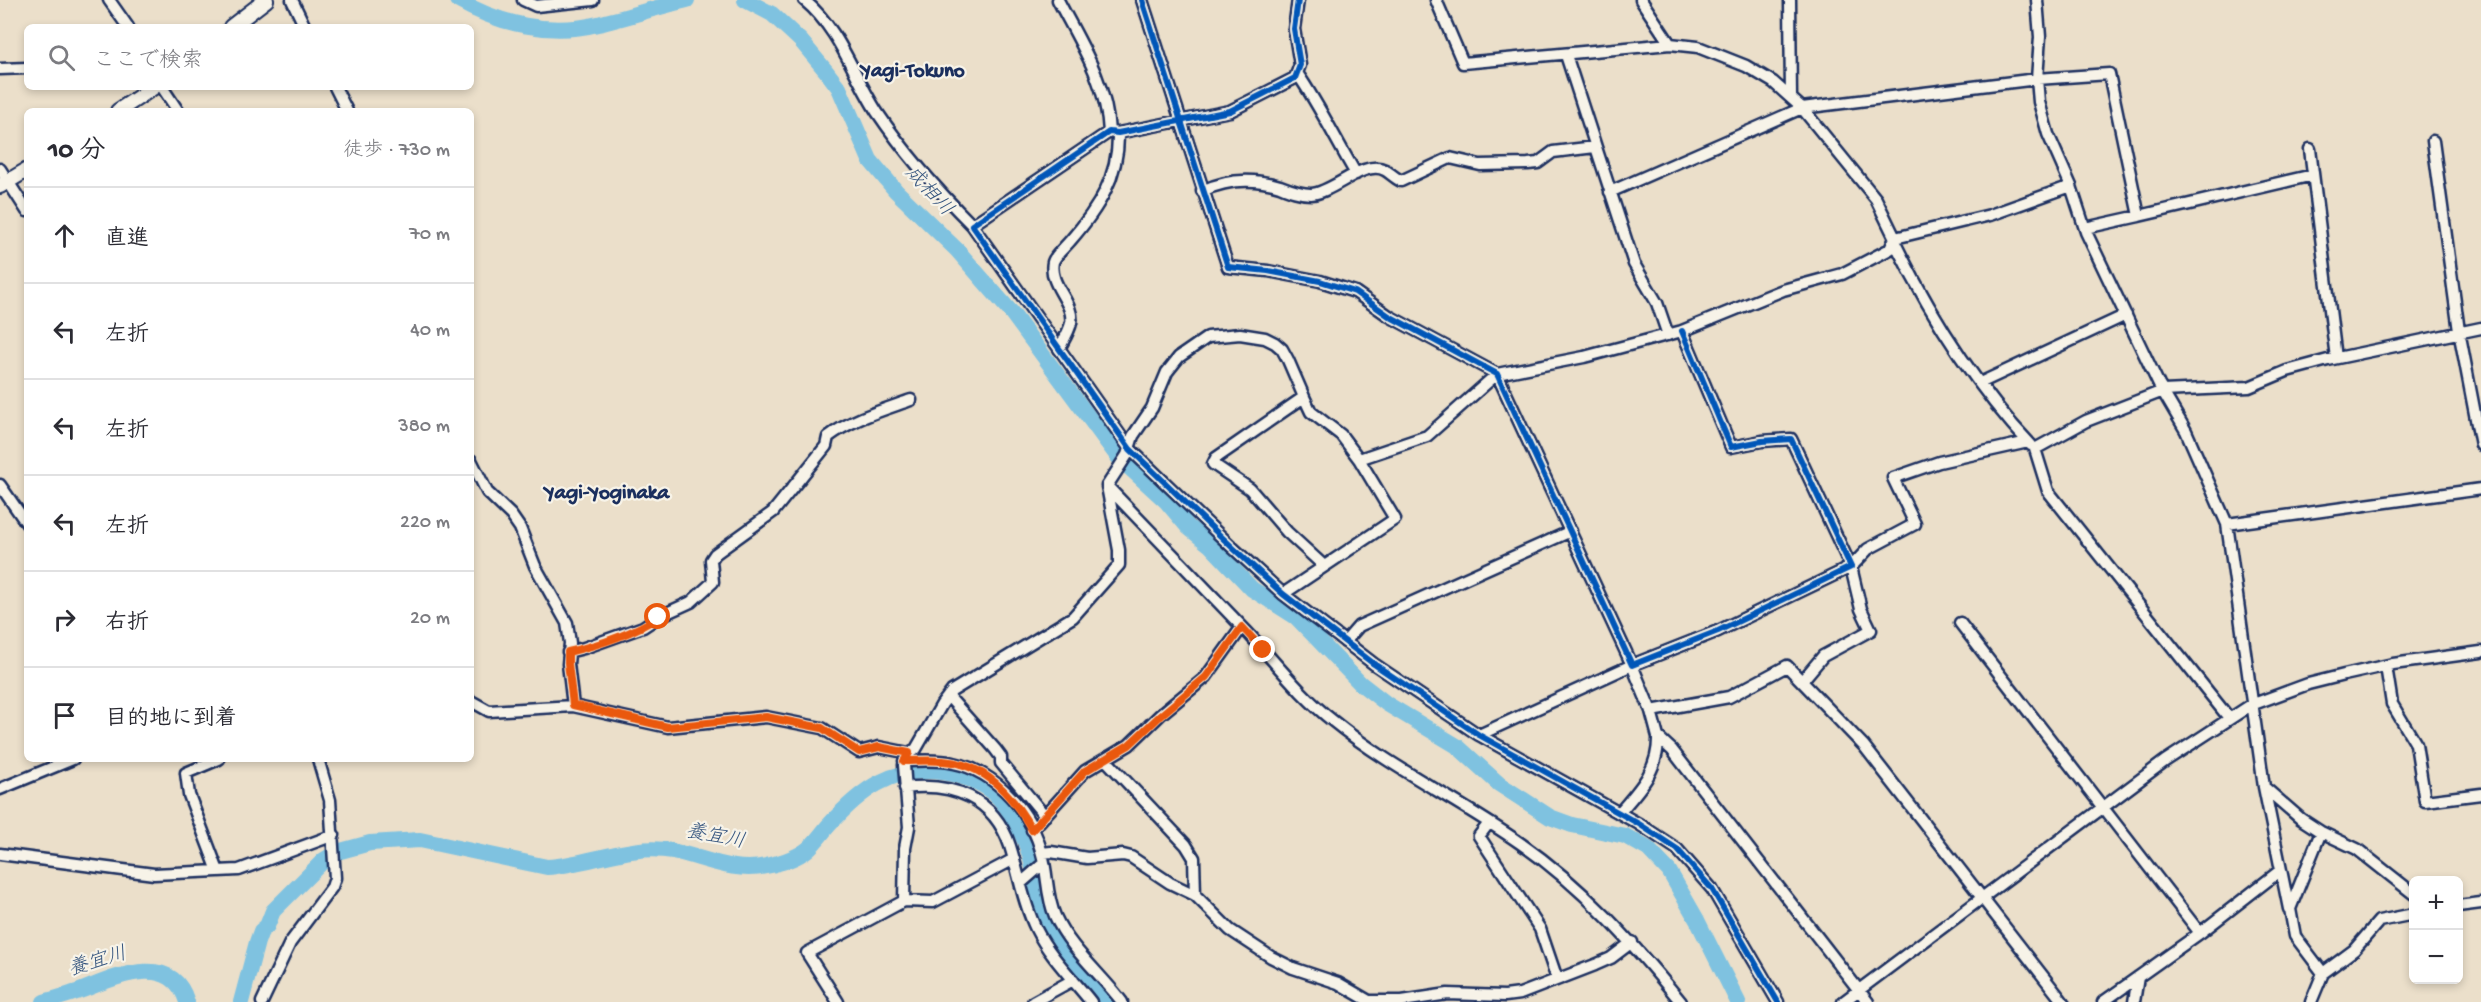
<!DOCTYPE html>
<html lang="ja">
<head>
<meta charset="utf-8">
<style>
	:root { --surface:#fff; --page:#f7f7f7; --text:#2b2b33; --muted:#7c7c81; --line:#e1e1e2 }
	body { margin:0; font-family:"Gochi Hand","Klee One",sans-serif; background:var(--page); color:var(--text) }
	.controls { position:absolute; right:18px; bottom:18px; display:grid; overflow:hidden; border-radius:9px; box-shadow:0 3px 9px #0003 }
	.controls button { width:54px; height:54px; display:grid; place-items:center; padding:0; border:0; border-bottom:2px solid var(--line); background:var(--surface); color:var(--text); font:30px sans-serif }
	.stop { position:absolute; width:18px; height:18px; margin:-14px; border:4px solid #ea580c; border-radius:50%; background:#fff }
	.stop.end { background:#ea580c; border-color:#fff; box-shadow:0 2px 6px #0008 }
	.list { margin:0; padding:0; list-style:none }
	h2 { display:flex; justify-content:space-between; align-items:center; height:78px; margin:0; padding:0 24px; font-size:26px }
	h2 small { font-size:20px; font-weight:400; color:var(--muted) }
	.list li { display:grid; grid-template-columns:39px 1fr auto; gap:18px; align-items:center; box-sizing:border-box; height:96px; padding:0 24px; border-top:2px solid var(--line) }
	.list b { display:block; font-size:22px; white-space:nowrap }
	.list em { font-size:20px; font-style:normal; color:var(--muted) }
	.icon { flex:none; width:33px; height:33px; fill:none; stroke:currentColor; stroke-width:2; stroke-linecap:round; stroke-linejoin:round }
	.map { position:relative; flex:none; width:2481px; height:1002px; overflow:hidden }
	.search { position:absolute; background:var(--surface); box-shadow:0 3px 9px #0003; left:24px; top:24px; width:450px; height:66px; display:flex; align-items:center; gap:15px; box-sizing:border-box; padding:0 21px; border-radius:9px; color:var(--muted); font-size:22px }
	.panel { position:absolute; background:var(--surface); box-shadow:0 3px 9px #0003; left:24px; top:108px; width:450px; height:654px; border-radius:9px }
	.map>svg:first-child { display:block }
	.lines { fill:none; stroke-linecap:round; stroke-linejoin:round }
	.river { stroke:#7fc2e0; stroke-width:16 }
	.minor-casing { stroke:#1b2f5e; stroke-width:15 }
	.major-casing { stroke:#1b2f5e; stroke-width:18 }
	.minor { stroke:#f7f3e8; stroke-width:10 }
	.major { stroke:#f7f3e8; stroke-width:14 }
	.cycleway-casing { stroke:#f7f3e8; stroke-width:10 }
	.cycleway { stroke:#0057b8; stroke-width:6 }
	.route { stroke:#ea580c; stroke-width:8 }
	.labels { text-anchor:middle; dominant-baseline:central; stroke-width:4.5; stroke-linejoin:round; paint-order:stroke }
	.water-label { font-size:20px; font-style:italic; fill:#34547e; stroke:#f7f3e8 }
	.quarter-label { font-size:21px; font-weight:bold; fill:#1b2f5e; stroke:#f7f3e8 }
</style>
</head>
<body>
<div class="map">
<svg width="2481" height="1002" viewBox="0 0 2481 1002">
	<rect width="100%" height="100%" fill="#ebdfca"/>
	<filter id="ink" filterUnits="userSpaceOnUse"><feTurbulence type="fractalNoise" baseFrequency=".0167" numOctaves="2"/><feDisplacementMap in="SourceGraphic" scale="12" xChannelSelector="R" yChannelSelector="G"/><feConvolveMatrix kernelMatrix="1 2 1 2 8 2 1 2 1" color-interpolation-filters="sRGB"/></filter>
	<g filter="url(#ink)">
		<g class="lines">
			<!-- river -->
			<path class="river" d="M457 0C499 24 549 36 598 24 628 17 657 7 687 0
				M745 0 772 14 801 41 826 71 839 88 870 160 896 191 957 250 1011 312 1118 457 1166 501 1188 527 1210 545 1252 589 1296 617 1360 683 1387 704 1457 746 1499 784 1550 817 1572 825 1625 836 1648 849 1669 871 1697 920 1738 1002
				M44 1002C58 998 72 994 85 989 118 976 172 952 187 1002
				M241 1002 257 942 261 931 267 926 273 911 324 860 337 852 370 843 420 840 547 867C588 865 631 843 672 851 702 857 735 874 766 866 780 863 796 859 808 849 815 843 822 833 829 825 861 790 891 766 942 772 958 774 980 781 993 792 1012 809 1028 842 1033 867 1037 882 1035 897 1041 912 1054 947 1085 974 1109 1002"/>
			<!-- minor casing -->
			<g class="minor-casing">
				<path id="minor" d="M109 0 128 27
					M292 0 305 27
					M523 0 536 6 593 0
					M804 0C840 30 852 73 877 112 904 152 938 191 972 225
					M1058 0C1080 43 1107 83 1109 132
					M1142 0 1228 267 1268 271 1320 281 1355 292 1389 316 1497 374 1632 665 1718 631 1851 567 1791 439 1762 441 1731 447 1682 331
					M1298 0 1294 29 1300 65 1295 78 1230 111 1118 133 1109 132 972 225 1130 449 1232 547 1283 594 1374 664 1479 735 1639 824 1677 849 1712 889 1778 1002
					M1436 0 1463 63 1670 44
					M1790 0 1791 98
					M2037 0 2040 37 2037 79 2039 102 2048 134 2071 186 2086 232 2159 385 2186 431 2227 524 2264 787 2281 870 2200 933 2103 1002
					M1566 55 1634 264 1657 303 1668 335
					M0 69 27 68
					M1297 73C1319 105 1336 140 1356 174
					M162 87 178 111
					M335 87 347 111
					M2433 141 2459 331 2481 445
					M2310 149 2336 358
					M0 169 27 211
					M1202 191C1227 179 1254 178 1280 186 1290 190 1300 194 1311 194 1333 193 1364 159 1385 170 1390 173 1395 178 1401 181L1450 158 1480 165 1528 164 1538 163 1553 152 1595 147
					M1610 192 1802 108 2037 79 2109 74 2139 216 2085 228
					M2139 216 2313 175
					M1895 238 1990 215 2071 186
					M1894 241C1930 314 1974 385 2031 445
					M1059 349C1063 341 1069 332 1071 323 1075 303 1048 285 1053 262 1055 255 1065 247 1070 241 1098 209 1119 177 1118 133
					M1980 383 2126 315
					M471 460 487 492 511 515 520 528 535 566 567 623 570 643 568 664 573 706
					M0 485 27 524
					M1107 486C1154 535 1201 584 1248 633 1276 663 1301 696 1333 721 1391 768 1459 800 1520 843 1583 887 1633 943 1681 1002
					M2227 524 2481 489
					M1324 566 1287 532 1250 489 1213 464 1216 458 1304 397 1311 412 1341 435 1359 459
					M1283 594 1395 519 1359 459 1427 436 1497 374 1584 357 1682 331 1783 290 1842 274 1890 249 1895 238 1876 199 1802 108 1773 82 1746 66 1698 47 1670 44 1641 0
					M1960 623 2200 933
					M1345 642 1359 626 1571 531
					M568 652 584 648 643 627 658 617 691 602 713 582 711 560 715 554 773 512 826 446 828 437C852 419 883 410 911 400
					M2386 666 2392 704 2416 744 2425 801 2481 794
					M1802 681 1823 656 1871 630 1861 609 1851 567 1868 549 1915 524 1893 478 1939 462 2028 442
					M948 696 995 749 1001 757V763L1045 816
					M471 701 489 711 573 706 668 727 766 717 822 728 859 752 879 747 909 753
					M1651 711 1729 697 1787 666 1864 746 2063 1002
					M2229 718 2048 491 2035 449 2086 421 2163 391 2249 387 2287 371 2328 360 2481 328
					M1479 735 1632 665 1651 711 1658 737 1672 750 1868 1002
					M1106 760 1186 845 1194 858 1195 895
					M904 761C921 761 938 759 954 763 997 772 1032 813 1042 854 1048 874 1046 896 1055 916 1070 949 1101 974 1122 1002
					M2264 787 2301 819 2321 832 2357 849 2414 894
					M905 788C953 782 994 798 1010 846 1019 874 1023 903 1036 929 1050 957 1072 978 1091 1002
					M0 789 73 759
					M1619 813C1639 790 1659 770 1658 737
					M1489 823 1479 836 1540 929 1557 979
					M1032 830 1085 771 1129 745 1160 715 1206 677 1242 627
					M2321 832 2290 909 2295 936 2323 973
					M1042 853 1051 852 1087 858 1123 855 1131 857 1170 883 1195 895 1230 930 1271 957 1293 968 1338 983 1369 1001H1402L1448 994 1505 996 1520 994 1595 965 1611 958 1632 942
					M0 854 154 874 239 870 334 835
					M1014 859 933 902 904 901 905 848 909 827 904 765 909 753 916 749 942 704 952 691 1073 617 1119 565V550L1107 486 1127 455 1133 436 1152 408 1167 372 1179 357 1208 337 1240 334 1265 338 1275 343 1282 349 1288 360 1304 397
					M2281 870 2289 909
					M218 871 189 795 186 773 219 759
					M1021 883 1044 863
					M2458 906 2481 903
					M262 1002 290 943 332 887 335 878 330 800 318 759
					M838 1002 807 953 904 901
					M1033 1002 1073 980
					M1843 1002 2165 761 2251 705 2308 684 2344 675 2393 664 2481 652
					M2134 1002 2138 977
					M2311 1002 2323 973 2354 950 2379 921 2414 914"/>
			</g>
			<!-- major casing -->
			<g class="major-casing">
				<path id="major" d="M231 27 266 0
					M118 111 154 87
					M0 186 27 170"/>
			</g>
			<!-- minor -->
			<use href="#minor" class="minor"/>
			<!-- major -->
			<use href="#major" class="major"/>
			<!-- cycleway casing -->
			<g class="cycleway-casing">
				<path id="cycleway" d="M1142 0 1228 267 1268 271 1320 281 1355 292 1389 316 1497 374 1632 665 1718 631 1851 567 1791 439 1762 441 1731 447 1682 331
					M1298 0 1294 29 1300 65 1295 78 1230 111 1118 133 1109 132 972 225 1130 449 1232 547 1283 594 1374 664 1479 735 1639 824 1677 849 1712 889 1778 1002"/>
			</g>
			<!-- cycleway -->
			<use href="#cycleway" class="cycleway"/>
		</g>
	</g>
	<g class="lines" filter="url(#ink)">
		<!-- route -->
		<path class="route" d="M658 617C632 634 599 645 568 652V663L573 705 668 727 766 717 822 728 859 752 879 747 909 753 904 761C917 761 930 760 943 761 986 764 1012 795 1032 830L1085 771 1129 745 1160 716 1206 677 1242 627 1263 650"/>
	</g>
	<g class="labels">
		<!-- water labels -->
		<g class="water-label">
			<text transform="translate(928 192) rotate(47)">成相川</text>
			<text transform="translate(715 838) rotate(11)">養宜川</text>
			<text transform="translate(98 963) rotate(-17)">養宜川</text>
		</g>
		<!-- quarter labels -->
		<g class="quarter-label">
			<text x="913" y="72">Yagi-Tokuno</text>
			<text x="607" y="494">Yagi-Yoginaka</text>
		</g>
	</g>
</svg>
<div class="controls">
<button>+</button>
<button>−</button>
</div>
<div class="stop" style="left:658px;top:617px"></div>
<div class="stop end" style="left:1263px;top:650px"></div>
<div class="search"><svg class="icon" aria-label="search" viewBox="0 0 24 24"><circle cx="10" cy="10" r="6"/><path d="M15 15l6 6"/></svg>ここで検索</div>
<section class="panel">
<h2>10 分<small>徒歩 · 730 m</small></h2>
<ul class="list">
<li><svg class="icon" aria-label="ahead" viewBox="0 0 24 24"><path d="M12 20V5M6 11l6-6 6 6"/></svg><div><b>直進</b></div><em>70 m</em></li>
<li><svg class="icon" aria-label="left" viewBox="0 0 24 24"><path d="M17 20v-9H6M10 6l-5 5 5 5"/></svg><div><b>左折</b></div><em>40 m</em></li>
<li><svg class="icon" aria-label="left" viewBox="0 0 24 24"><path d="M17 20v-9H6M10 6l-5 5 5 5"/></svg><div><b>左折</b></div><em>380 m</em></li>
<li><svg class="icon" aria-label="left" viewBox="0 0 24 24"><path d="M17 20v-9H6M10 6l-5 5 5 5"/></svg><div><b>左折</b></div><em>220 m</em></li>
<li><svg class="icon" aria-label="right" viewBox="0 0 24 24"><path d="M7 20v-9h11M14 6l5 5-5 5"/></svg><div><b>右折</b></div><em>20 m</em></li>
<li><svg class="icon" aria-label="arrive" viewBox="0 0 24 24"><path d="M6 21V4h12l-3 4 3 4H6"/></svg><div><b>目的地に到着</b></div></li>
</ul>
</section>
</div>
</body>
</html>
